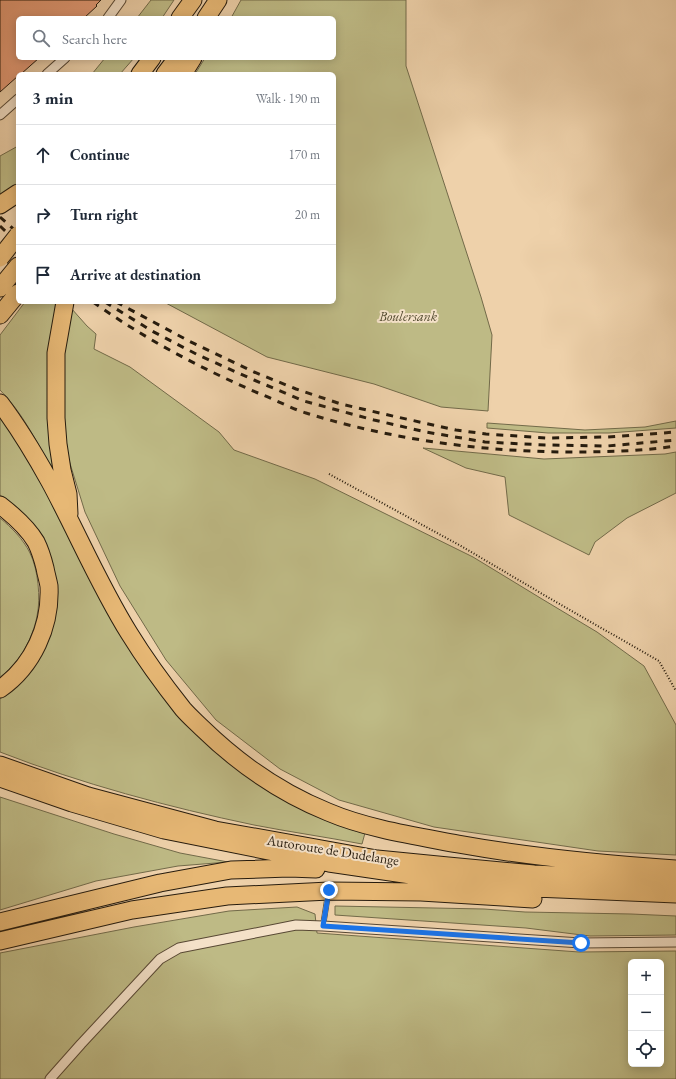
<!DOCTYPE html>
<html lang="en">
<head>
<meta charset="utf-8">
<style>
	:root { --surface:#fff; --page:#f6f6f7; --text:#1f2937; --muted:#747a83; --line:#e0e1e3 }
	body { margin:0; font-family:"EB Garamond",serif; background:var(--page); color:var(--text) }
	.controls { position:absolute; right:12px; bottom:12px; display:grid; overflow:hidden; border-radius:6px; box-shadow:0 2px 10px #0003 }
	.controls button { width:36px; height:36px; display:grid; place-items:center; padding:0; border:0; border-bottom:1px solid var(--line); background:var(--surface); color:var(--text); font:20px sans-serif }
	.stop { position:absolute; width:12px; height:12px; margin:-9px; border:3px solid #1a73e8; border-radius:50%; background:#fff }
	.stop.end { background:#1a73e8; border-color:#fff; box-shadow:0 1px 4px #0008 }
	.list { margin:0; padding:0; list-style:none }
	h2 { display:flex; justify-content:space-between; align-items:center; height:52px; margin:0; padding:0 16px; font-size:17px }
	h2 small { font-size:13px; font-weight:400; color:var(--muted) }
	.list li { display:grid; grid-template-columns:26px 1fr auto; gap:12px; align-items:center; box-sizing:border-box; height:60px; padding:0 16px; border-top:1px solid var(--line) }
	.list b { display:block; font-size:15px; white-space:nowrap }
	.list em { font-size:13px; font-style:normal; color:var(--muted) }
	.icon { flex:none; width:22px; height:22px; fill:none; stroke:currentColor; stroke-width:2; stroke-linecap:round; stroke-linejoin:round }
	.map { position:relative; flex:none; width:676px; height:1079px; overflow:hidden }
	.search { position:absolute; background:var(--surface); box-shadow:0 2px 10px #0003; left:16px; top:16px; width:320px; height:44px; display:flex; align-items:center; gap:10px; box-sizing:border-box; padding:0 14px; border-radius:6px; color:var(--muted); font-size:15px }
	.panel { position:absolute; background:var(--surface); box-shadow:0 2px 10px #0003; left:16px; top:72px; width:320px; height:232px; border-radius:6px }
	.map>svg:first-child { display:block }
	.green { fill:#beba85; stroke:#726a49; fill-rule:evenodd }
	.building { fill:#e69c78; stroke:#261b0d }
	.lines { fill:none; stroke-linecap:round; stroke-linejoin:round }
	.lane-casing { stroke:#584834; stroke-width:6 }
	.street-casing { stroke:#584834; stroke-width:11 }
	.highway-casing { stroke:#261b0d; stroke-width:19 }
	.path { stroke:#261b0d; stroke-width:2; stroke-dasharray:1 2; stroke-linecap:butt }
	.lane { stroke:#f4e1c8; stroke-width:4.5 }
	.street { stroke:#f4e1c8; stroke-width:9 }
	.highway { stroke:#e7b875; stroke-width:17 }
	.rail { stroke:#261b0d; stroke-width:3; stroke-dasharray:7 7; stroke-linecap:butt }
	.highway-bridge-casing { stroke:#261b0d; stroke-width:19; stroke-linecap:butt }
	.highway-bridge { stroke:#e7b875; stroke-width:17 }
	.route { stroke:#1a73e8; stroke-width:5 }
	.labels { text-anchor:middle; dominant-baseline:central; stroke-width:4; stroke-linejoin:round; paint-order:stroke }
	.park-label { font-size:14px; font-style:italic; fill:#544b31; stroke:#f4e1c8 }
	.street-label { font-size:14px; fill:#261b0d; stroke:#f4e1c8 }
</style>
</head>
<body>
<div class="map">
<svg width="676" height="1079" viewBox="0 0 676 1079">
	<rect width="100%" height="100%" fill="#eed1aa"/>
	<filter id="stains"><feTurbulence type="fractalNoise" baseFrequency=".005" numOctaves="4"/><feColorMatrix values="0 0 0 0 .2 0 0 0 0 .09 0 0 0 0 .02 0 0 0 .5 -.17"/></filter>
	<radialGradient id="worn" r=".72"><stop offset=".6" stop-color="#630" stop-opacity="0"/><stop offset="1" stop-color="#630" stop-opacity=".3"/></radialGradient>
	<!-- green -->
	<path class="green" d="M151 0H174L162 18H137Z
		M241 0H406V66L481 297 492 335 488 411 441 407 374 384 267 357 164 302H334V74H195L205 58H334V18H231Z
		M105 58H134L120 74H92Z
		M18 146V186L0 200V156Z
		M25 302H60C57 319 52 336 50 353 46 391 50 430 55 469L52 470C37 442 22 412 0 390V335Z
		M71 308 87 326 96 334 94 349 130 367 219 432 234 450 315 479 473 557 542 599 597 632 644 666 676 725V855L598 851 434 827 339 800 280 769 216 720 166 660 120 586 85 512 68 457 65 430 62 366Z
		M0 414 204 740 365 833 362 844C326 837 290 832 254 825 168 807 82 784 0 752V699L16 686 55 616 30 521 17 508 0 495Z
		M676 421V428L609 433H548L487 428V423L585 430 645 427Z
		M423 448 544 459 665 454 676 452V493L627 518 595 542 589 555 509 515 505 477 466 468Z
		M0 518C12 528 23 539 30 553 38 569 41 598 37 616 33 638 19 664 0 677Z
		M0 797 114 834 180 853 228 862 178 866 96 881 0 910Z
		M335 906 484 909 525 912 631 914 676 916V935L590 936 526 928 335 915Z
		M297 907 315 914 317 933 579 952 676 951V1079H0V953L134 927 229 911ZM631 962H661V1064H631Z"/>
	<!-- building -->
	<path class="building" d="M0 0H101L96 5 97 6 84 18H18V58H39L21 74H18V76L0 92Z"/>
	<g class="lines">
		<!-- lane casing -->
		<g class="lane-casing">
			<path id="lane" d="M323 926 328 894"/>
		</g>
		<!-- street casing -->
		<g class="street-casing">
			<path id="street" d="M108 18 121 0
				M47 74 65 58
				M0 115 18 99
				M50 1079 81 1044 160 959 179 948 296 925 323 926 581 943 676 942"/>
		</g>
		<!-- highway casing -->
		<g class="highway-casing">
			<path id="highway" d="M180 18 193 0
				M206 18 218 0
				M140 74 152 58
				M165 74 177 58
				M183 74 193 58
				M0 205 18 193
				M0 288 18 266
				M65 302 56 353V418L58 444 62 470 68 494 69 514
				M0 315 18 293
				M0 403C19 428 35 455 50 482 77 532 99 585 129 633 145 659 164 685 183 709 189 716 196 722 202 728 239 764 281 793 328 812 368 829 416 836 458 844 530 857 603 864 676 869
				M0 505C13 515 27 527 36 542 40 550 43 560 45 568 46 574 48 580 49 586 51 626 33 666 0 689
				M0 765 88 796 215 830 377 859 448 866 534 874 676 881
				M0 778 72 803 164 830 329 863 445 880 535 888 676 894
				M0 922 160 883 231 870 289 868 316 869
				M0 941 132 910 227 896 329 891 421 892 533 899"/>
		</g>
		<!-- path -->
		<path class="path" d="M329 474 461 546 556 602 659 661 676 691"/>
		<!-- lane -->
		<use href="#lane" class="lane"/>
		<!-- street -->
		<use href="#street" class="street"/>
		<!-- highway -->
		<use href="#highway" class="highway"/>
		<!-- rail -->
		<path class="rail" d="M0 217 18 233
			M0 226 18 243
			M93 302C145 339 200 368 258 393 274 399 290 408 306 413 393 440 484 452 574 452 608 452 642 451 676 446
			M105 302 152 331 198 355 254 380 304 401 374 420 426 432 485 442 545 445 607 446 676 440
			M116 302 189 341 254 372 296 389 341 404 397 417 456 430 486 434 546 438 608 437 676 432"/>
		<!-- highway-bridge casing -->
		<g class="highway-bridge-casing">
			<path id="highway-bridge" d="M0 258 18 235"/>
		</g>
		<!-- highway-bridge -->
		<use href="#highway-bridge" class="highway-bridge"/>
	</g>
	<g class="lines">
		<!-- route -->
		<path class="route" d="M329 890 323 926 581 943"/>
	</g>
	<g class="labels">
		<!-- park labels -->
		<g class="park-label">
			<text x="408" y="316">Boulersank</text>
		</g>
		<!-- street labels -->
		<g class="street-label">
			<text transform="translate(333 850) rotate(9)">Autoroute de Dudelange</text>
		</g>
	</g>
	<rect width="100%" height="100%" filter="url(#stains)"/>
	<rect width="100%" height="100%" fill="url(#worn)"/>
</svg>
<div class="controls">
<button>+</button>
<button>−</button>
<button><svg class="icon" aria-label="locate" viewBox="0 0 24 24"><circle cx="12" cy="12" r="6"/><path d="M12 2v4M12 18v4M2 12h4M18 12h4"/></svg></button>
</div>
<div class="stop" style="left:581px;top:943px"></div>
<div class="stop end" style="left:329px;top:890px"></div>
<div class="search"><svg class="icon" aria-label="search" viewBox="0 0 24 24"><circle cx="10" cy="10" r="6"/><path d="M15 15l6 6"/></svg>Search here</div>
<section class="panel">
<h2>3 min<small>Walk · 190 m</small></h2>
<ul class="list">
<li><svg class="icon" aria-label="ahead" viewBox="0 0 24 24"><path d="M12 20V5M6 11l6-6 6 6"/></svg><div><b>Continue</b></div><em>170 m</em></li>
<li><svg class="icon" aria-label="right" viewBox="0 0 24 24"><path d="M7 20v-9h11M14 6l5 5-5 5"/></svg><div><b>Turn right</b></div><em>20 m</em></li>
<li><svg class="icon" aria-label="arrive" viewBox="0 0 24 24"><path d="M6 21V4h12l-3 4 3 4H6"/></svg><div><b>Arrive at destination</b></div></li>
</ul>
</section>
</div>
</body>
</html>
